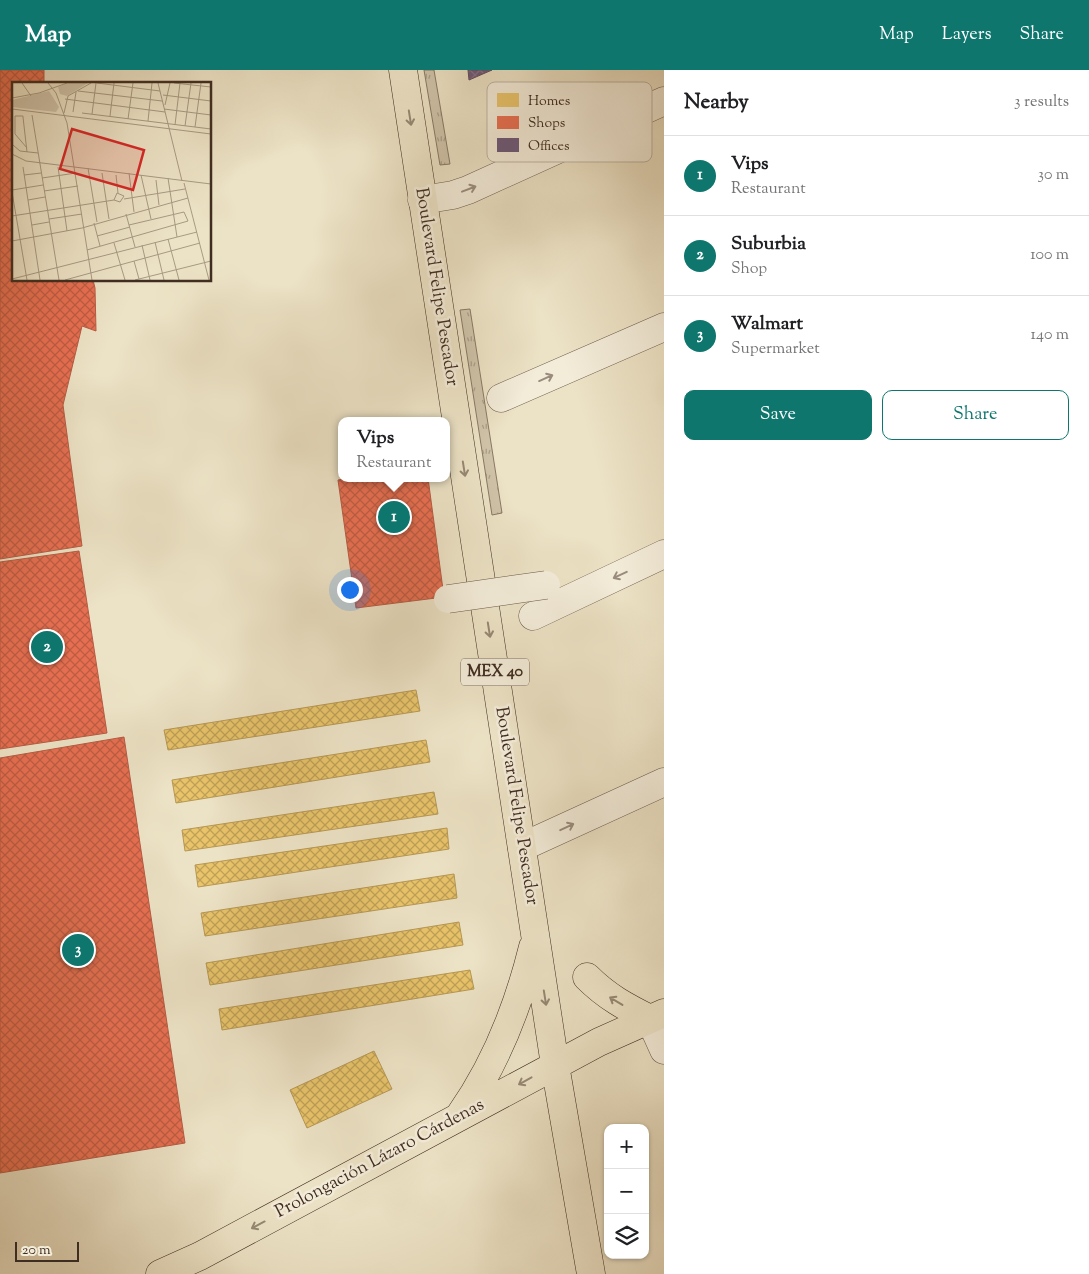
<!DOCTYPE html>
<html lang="en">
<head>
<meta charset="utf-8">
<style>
	:root { --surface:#fff; --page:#f6f6f6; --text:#202124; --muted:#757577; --line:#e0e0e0; --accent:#0f766e }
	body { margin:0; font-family:"Sorts Mill Goudy",serif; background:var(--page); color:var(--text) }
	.controls { position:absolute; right:15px; bottom:15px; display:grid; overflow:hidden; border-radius:10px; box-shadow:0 1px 4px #0004 }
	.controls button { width:45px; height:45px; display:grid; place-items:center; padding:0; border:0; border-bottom:1px solid var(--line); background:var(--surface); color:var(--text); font:25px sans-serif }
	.scale { position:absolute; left:15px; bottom:12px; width:64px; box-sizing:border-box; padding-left:5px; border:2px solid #402d21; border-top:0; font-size:14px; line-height:18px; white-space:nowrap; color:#402d21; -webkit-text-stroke:4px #f3ecd9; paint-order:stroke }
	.you { position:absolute; left:349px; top:519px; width:18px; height:18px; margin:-12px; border:4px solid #fff; border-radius:50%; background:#1a73e8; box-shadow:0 0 0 8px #1a73e833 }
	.badge { display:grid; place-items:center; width:32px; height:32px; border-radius:50%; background:var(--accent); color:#fff; font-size:16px; font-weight:700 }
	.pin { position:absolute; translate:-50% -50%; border:2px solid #fff; box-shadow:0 1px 5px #0006 }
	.popup { position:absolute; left:338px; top:347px; width:112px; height:65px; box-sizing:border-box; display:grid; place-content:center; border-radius:10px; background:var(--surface); filter:drop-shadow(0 1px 4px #0005); font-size:16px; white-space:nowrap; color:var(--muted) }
	.popup b { font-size:19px; color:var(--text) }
	.popup::after { content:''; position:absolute; left:50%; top:100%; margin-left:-10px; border:10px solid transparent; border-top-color:var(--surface) }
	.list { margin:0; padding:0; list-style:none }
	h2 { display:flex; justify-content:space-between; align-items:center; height:65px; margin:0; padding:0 20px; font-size:21px }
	h2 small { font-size:16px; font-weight:400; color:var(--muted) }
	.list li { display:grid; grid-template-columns:32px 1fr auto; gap:15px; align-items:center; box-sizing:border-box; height:80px; padding:0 20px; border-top:1px solid var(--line) }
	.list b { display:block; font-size:19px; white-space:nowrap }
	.list p { margin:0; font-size:16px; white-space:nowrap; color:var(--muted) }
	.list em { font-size:16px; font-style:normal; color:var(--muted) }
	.actions { display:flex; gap:10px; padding:15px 20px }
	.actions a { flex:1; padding:11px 0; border:1px solid var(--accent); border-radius:10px; text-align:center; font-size:18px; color:var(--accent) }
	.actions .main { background:var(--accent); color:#fff }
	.icon { flex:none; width:28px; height:28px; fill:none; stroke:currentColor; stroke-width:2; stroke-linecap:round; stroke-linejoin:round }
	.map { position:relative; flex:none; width:664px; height:1204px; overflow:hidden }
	header { display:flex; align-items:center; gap:30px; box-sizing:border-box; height:70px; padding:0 25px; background:var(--accent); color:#fff }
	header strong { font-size:24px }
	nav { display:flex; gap:28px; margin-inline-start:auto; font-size:18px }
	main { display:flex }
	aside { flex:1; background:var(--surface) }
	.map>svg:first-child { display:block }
	.grass { fill:url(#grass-tufts); stroke:#887865 }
	.homes { fill:url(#homes-cross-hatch); stroke:#b69754 }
	.shops { fill:url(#shops-cross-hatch); stroke:#b55b43 }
	.offices { fill:url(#offices-cross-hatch); stroke:#604c5f }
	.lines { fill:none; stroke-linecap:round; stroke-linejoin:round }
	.minor-casing { stroke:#6b5a4a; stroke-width:29 }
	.major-casing { stroke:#402d21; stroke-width:29 }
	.minor { stroke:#f3ecd9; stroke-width:28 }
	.major { stroke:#ece2c5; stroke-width:28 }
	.minor-bridge-casing { stroke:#6b5a4a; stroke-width:29; stroke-linecap:butt }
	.minor-bridge { stroke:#f3ecd9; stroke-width:28 }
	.oneway { stroke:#968873 }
	.oneway2 { stroke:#9a8c7d }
	.labels { text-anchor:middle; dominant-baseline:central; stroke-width:5; stroke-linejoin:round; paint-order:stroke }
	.shield { fill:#f3ecd9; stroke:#766658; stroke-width:1 }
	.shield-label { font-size:16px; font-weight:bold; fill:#402d21 }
	.street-label { font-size:18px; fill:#402d21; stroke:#f3ecd9 }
	.inset-road { fill:none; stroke:#a79a83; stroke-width:1 }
	.view { fill:#d62828; fill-opacity:0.15; stroke:#d62828; stroke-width:2.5 }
	.inset-edge { fill:none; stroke:#402d21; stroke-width:2.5 }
	.key { fill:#f3ecd9; stroke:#bdb3a2; stroke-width:1 }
	.key-label { font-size:14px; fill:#402d21 }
</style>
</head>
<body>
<header>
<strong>Map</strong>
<nav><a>Map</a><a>Layers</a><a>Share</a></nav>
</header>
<main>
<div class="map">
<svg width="664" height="1204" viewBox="0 0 664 1204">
	<defs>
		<pattern id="grass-tufts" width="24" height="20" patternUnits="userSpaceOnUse" patternTransform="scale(1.25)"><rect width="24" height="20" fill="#cfc3a9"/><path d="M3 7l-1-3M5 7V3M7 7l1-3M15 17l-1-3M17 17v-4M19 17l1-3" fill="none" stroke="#a99f89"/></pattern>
		<pattern id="homes-cross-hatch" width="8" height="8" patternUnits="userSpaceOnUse" patternTransform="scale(1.25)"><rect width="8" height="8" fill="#e9c46a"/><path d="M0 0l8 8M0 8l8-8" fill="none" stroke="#bea057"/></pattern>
		<pattern id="shops-cross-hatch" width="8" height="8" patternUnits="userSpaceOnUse" patternTransform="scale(1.25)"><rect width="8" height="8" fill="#e76f51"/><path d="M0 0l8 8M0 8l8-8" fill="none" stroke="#bd5c43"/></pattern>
		<pattern id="offices-cross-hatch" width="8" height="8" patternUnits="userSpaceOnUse" patternTransform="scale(1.25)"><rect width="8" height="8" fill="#6d597a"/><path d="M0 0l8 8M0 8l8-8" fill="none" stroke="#83738a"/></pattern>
	</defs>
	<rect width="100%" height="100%" fill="#ece2c5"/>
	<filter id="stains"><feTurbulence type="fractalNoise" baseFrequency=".004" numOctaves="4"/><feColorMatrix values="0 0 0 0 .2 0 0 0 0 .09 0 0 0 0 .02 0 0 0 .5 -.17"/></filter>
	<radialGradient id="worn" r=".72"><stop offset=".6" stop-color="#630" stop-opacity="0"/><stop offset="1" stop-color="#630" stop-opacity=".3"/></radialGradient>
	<!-- grass -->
	<path class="grass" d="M424 0H434L450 94 440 95Z
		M470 239 502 443 492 445 460 240Z"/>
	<!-- homes -->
	<path class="homes" d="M416 620 420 641 168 680 164 660Z
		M426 670 430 692 176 733 172 710Z
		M434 722 438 744 185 781 182 760Z
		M447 758 449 779 198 817 195 795Z
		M454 804 457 828 205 866 201 843Z
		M459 852 463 875 210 915 206 893Z
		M470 900 474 919 222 960 219 939Z
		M374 981 392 1019 307 1058 290 1020Z"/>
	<!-- shops -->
	<path class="shops" d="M0 0H44V14H14V210H93L95 218 96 261 82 256 63 335 82 476 0 489Z
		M348 408H428L444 527 356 538 338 410Z
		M79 481 107 663 0 679V492Z
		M124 667 185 1073 0 1103V688Z"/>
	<!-- offices -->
	<path class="offices" d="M468 0H492L469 10Z"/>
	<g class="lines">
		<!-- minor casing -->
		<g class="minor-casing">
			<path id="minor" d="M422 130 453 125 468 120 664 31
				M501 328 664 257
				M533 546 664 484
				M522 777 664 712
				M650 949 664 980"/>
		</g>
		<!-- major casing -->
		<g class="major-casing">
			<path id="major" d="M403 0 555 995 591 1204
				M587 907C607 927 626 937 650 949
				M460 1045C496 994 518 938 533 877
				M160 1204 200 1186 599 972 664 943"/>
		</g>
		<!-- minor -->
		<use href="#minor" class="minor"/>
		<!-- major -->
		<use href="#major" class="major"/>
		<!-- minor-bridge casing -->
		<g class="minor-bridge-casing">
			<path id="minor-bridge" d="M448 529 546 515"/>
		</g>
		<!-- minor-bridge -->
		<use href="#minor-bridge" class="minor-bridge"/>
	</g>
	<!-- one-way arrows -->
	<defs><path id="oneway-shaft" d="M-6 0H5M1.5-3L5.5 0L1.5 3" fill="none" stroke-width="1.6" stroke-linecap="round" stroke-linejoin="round" transform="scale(1.25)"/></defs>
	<g class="oneway">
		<use href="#oneway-shaft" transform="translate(410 48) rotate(81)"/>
		<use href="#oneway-shaft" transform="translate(464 399) rotate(81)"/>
		<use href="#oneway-shaft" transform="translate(489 560) rotate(81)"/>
		<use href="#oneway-shaft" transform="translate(545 928) rotate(81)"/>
		<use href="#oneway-shaft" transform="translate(616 931) rotate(-149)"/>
		<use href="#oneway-shaft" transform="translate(525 1011) rotate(151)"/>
		<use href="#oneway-shaft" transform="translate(258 1155) rotate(152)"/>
	</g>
	<g class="oneway2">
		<use href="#oneway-shaft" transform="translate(469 119) rotate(-21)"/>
		<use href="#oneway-shaft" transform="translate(546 308) rotate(-24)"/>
		<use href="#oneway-shaft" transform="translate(620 505) rotate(155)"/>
		<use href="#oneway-shaft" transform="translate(567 757) rotate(-25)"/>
	</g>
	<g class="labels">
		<!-- shield labels -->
		<rect class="shield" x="461" y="588.5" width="68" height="27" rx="4"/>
		<g class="shield-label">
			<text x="495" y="602">MEX 40</text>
		</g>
		<!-- street labels -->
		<g class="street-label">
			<text transform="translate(436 217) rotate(81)">Boulevard Felipe Pescador</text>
			<text transform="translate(516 736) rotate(81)">Boulevard Felipe Pescador</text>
			<text transform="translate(380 1089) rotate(-28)">Prolongación Lázaro Cárdenas</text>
		</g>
	</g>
	<!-- overview -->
	<g transform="translate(12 12)">
		<rect width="199" height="199" fill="#ece2c5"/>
		<path d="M37 9 47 25 44 30 0 25V18Z" fill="#cfc3a9"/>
		<path d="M55 1H76L55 14 48 12 46 5Z" fill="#cfc3a9"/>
		<path class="inset-road" d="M10 1 19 14M36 1 44 11 55 41 80 198M85 1 148 9M146 1 170 99M162 1 199 5M66 9 150 19M151 13 199 19M56 14 79 1M0 16 27 11 55 1M53 17 153 30M153 23 158 1M0 27 199 52M152 27 199 33M61 30 64 10M52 31 56 14M70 31 199 47M80 32 84 1M20 33 47 198M98 34 102 1M116 37 121 1M136 39 140 1M163 43 168 1M173 44 179 1M183 45 189 1M1 63 8 69 26 71M15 66 3 52V34H11V35L15 70M0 72 14 79 199 102M11 85 28 198M46 85 55 149M76 86 85 140M90 91 97 137M117 91 122 130M12 93 29 91M104 93 106 111M129 93 139 137M30 96 64 91M156 96 165 155M144 98 147 123M172 101 197 198M0 108 31 103M32 109 66 104M0 110 15 198M112 117 173 107M16 118 33 115M114 132 123 165M0 134 102 118 108 120 112 114 105 111 102 118M37 137 70 132M82 141 88 164M20 143 37 140M85 154 118 145M156 157 167 198M0 159 70 146 176 116M143 160 152 198M102 161 113 198M130 163 138 198M75 168 176 139 172 130 117 143M122 179 127 197M0 197 185 150M53 198 188 161M123 198 199 179"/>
		<path class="view" d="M60 47 132 68 121 108 48 87Z"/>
		<rect width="199" height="199" class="inset-edge"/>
	</g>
	<!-- legend -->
	<rect x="487" y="12" width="165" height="80" rx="8" class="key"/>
	<rect x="497" y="23" width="22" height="14" fill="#e9c46a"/>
	<rect x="497" y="46" width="22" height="13" fill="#e76f51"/>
	<rect x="497" y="68" width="22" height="14" fill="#6d597a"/>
	<g class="key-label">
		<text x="528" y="35">Homes</text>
		<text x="528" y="57">Shops</text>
		<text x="528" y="80">Offices</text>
	</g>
	<rect width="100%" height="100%" filter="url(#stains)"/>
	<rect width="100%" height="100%" fill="url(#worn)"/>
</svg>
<div class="controls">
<button>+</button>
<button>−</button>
<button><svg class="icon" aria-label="layers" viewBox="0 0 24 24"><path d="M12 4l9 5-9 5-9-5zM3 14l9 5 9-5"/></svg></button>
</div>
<div class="scale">20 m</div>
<div class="you"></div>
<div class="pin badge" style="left:394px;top:447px">1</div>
<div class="popup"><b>Vips</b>Restaurant</div>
<div class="pin badge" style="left:47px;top:577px">2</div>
<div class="pin badge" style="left:78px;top:880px">3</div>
</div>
<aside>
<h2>Nearby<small>3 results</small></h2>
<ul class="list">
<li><span class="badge">1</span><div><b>Vips</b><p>Restaurant</p></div><em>30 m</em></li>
<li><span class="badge">2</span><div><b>Suburbia</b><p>Shop</p></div><em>100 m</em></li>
<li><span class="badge">3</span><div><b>Walmart</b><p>Supermarket</p></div><em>140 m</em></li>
</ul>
<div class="actions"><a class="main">Save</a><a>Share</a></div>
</aside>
</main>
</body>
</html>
